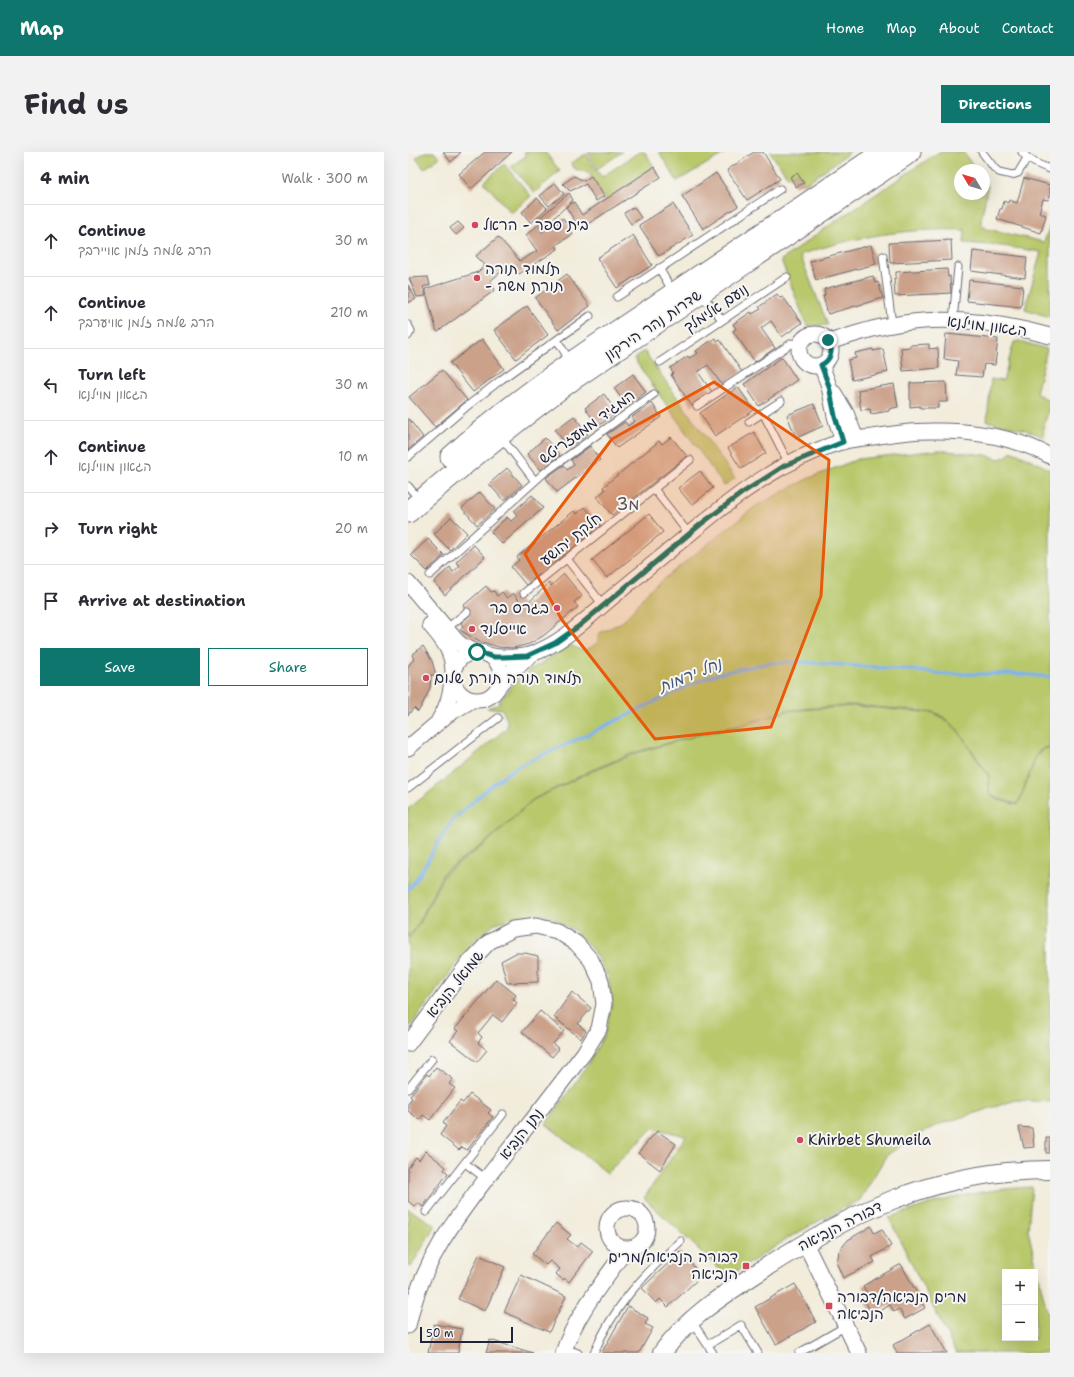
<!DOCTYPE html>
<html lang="en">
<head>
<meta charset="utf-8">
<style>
	:root { --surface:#fff; --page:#f2f2f3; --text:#2b2b33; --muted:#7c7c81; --line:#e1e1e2; --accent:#0f766e }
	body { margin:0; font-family:"Shantell Sans","Playpen Sans Hebrew",sans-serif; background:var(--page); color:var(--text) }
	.controls { position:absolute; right:12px; bottom:12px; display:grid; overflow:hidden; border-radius:0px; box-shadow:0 4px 16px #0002 }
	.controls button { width:36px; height:36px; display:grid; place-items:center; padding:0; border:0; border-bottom:1px solid var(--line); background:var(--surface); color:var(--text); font:20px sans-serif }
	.compass { position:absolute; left:546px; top:12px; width:36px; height:36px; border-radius:50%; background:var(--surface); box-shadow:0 4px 16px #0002; rotate:308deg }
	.scale { position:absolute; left:12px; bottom:10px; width:93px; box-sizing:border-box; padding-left:4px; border:2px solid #22223b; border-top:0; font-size:11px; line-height:14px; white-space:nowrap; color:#22223b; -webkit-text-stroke:3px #f6f6f2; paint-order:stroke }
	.stop { position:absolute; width:12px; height:12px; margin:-9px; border:3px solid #0f766e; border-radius:50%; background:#fff }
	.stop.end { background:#0f766e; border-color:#fff; box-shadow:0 1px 4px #0008 }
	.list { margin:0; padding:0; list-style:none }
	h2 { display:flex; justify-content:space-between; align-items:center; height:52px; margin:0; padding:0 16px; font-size:17px }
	h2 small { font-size:13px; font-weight:400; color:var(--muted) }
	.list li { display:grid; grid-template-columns:26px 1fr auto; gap:12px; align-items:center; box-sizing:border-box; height:72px; padding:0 16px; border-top:1px solid var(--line) }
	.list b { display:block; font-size:15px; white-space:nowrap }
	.list p { margin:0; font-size:13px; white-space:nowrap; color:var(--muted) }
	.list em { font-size:13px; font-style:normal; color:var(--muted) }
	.actions { display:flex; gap:8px; padding:12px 16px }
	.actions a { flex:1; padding:9px 0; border:1px solid var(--accent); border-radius:0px; text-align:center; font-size:14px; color:var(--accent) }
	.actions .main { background:var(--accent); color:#fff }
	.icon { flex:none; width:22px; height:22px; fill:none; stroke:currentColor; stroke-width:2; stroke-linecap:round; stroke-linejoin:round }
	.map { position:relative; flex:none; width:642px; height:1201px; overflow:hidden; border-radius:0px }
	header { display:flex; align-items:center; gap:24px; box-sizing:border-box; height:56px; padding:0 20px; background:var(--accent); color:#fff }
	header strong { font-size:19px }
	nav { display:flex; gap:22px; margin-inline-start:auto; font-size:14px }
	.intro { display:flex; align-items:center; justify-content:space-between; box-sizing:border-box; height:96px; padding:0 24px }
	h1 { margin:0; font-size:28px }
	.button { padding:10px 18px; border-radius:0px; background:var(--accent); color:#fff; font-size:14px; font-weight:700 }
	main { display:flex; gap:24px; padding:0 24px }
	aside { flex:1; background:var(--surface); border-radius:0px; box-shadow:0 4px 16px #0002 }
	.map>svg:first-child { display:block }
	.green { fill:#b8c86b; stroke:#6d7553; fill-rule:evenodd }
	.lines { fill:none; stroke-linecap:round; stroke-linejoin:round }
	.stream { stroke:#80b2ec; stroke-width:3.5 }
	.building { fill:#cba18a }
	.service-casing { stroke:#6b6973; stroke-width:9 }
	.minor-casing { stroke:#6b6973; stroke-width:17 }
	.tertiary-casing { stroke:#6b6973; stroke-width:20 }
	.secondary-casing { stroke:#6b6973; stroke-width:23 }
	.service { stroke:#fff; stroke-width:7 }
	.minor { stroke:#fff; stroke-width:15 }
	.tertiary { stroke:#fff; stroke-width:18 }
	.secondary { stroke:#fff; stroke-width:21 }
	.route { stroke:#0f766e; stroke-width:5 }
	.marked { fill:#e8590c; fill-opacity:0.2; stroke:#e8590c; stroke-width:3; stroke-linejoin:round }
	.poi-dot { fill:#d1495b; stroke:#f6f6f2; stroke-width:1.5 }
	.labels { text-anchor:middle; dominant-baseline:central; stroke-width:4; stroke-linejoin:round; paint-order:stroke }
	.poi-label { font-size:15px; fill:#22223b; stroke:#f6f6f2; text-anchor:start }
	.street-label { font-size:15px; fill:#22223b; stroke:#f6f6f2 }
	.water-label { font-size:16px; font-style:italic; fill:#435479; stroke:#f6f6f2 }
	.quarter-label { font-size:17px; fill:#5d4e57; stroke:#f6f6f2 }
</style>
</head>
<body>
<header>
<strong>Map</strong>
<nav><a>Home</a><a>Map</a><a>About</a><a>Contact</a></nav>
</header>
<div class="intro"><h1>Find us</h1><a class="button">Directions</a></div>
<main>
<aside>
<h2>4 min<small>Walk · 300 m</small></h2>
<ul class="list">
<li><svg class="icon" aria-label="ahead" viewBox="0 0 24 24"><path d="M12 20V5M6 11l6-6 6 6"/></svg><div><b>Continue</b><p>הרב שלמה זלמן אויירבך</p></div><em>30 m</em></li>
<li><svg class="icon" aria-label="ahead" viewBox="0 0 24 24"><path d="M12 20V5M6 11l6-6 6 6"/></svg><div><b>Continue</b><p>הרב שלמה זלמן אויערבך</p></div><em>210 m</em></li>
<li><svg class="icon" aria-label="left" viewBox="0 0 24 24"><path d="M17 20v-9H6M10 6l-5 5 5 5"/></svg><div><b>Turn left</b><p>הגאון מוילנא</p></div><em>30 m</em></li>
<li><svg class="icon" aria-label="ahead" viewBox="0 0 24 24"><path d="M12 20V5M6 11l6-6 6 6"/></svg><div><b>Continue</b><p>הגאון מווילנא</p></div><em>10 m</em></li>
<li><svg class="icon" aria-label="right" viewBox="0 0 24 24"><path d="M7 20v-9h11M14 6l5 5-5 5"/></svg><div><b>Turn right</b></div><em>20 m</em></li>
<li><svg class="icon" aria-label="arrive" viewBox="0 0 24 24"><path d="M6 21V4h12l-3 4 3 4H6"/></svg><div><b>Arrive at destination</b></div></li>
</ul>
<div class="actions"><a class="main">Save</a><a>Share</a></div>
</aside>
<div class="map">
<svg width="642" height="1201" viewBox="0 0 642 1201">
	<rect width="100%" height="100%" fill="#f6f6f2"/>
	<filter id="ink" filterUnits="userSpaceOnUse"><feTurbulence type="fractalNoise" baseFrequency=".025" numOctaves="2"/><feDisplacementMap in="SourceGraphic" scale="8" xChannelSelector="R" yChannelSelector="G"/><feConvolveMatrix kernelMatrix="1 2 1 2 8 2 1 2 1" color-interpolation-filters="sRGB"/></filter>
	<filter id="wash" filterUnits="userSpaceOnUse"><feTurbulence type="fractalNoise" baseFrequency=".012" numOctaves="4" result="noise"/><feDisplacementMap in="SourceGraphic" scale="16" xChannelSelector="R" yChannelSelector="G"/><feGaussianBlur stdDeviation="0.9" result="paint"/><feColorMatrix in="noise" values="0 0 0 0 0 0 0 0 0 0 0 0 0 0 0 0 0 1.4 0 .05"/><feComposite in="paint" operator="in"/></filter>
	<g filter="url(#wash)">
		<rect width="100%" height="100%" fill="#f2ecdb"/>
		<!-- green -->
		<path class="green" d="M17 0H26L31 6 16 17 8 6Z
			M116 0H137L152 19 126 41 103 14 118 4Z
			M181 0H214L189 17 180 1Z
			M231 0H237L246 15 198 48 181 21 167 17 163 11 178 2 187 17 194 25Z
			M251 0H319L269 29Z
			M362 0H442L397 32 389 20 380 25Z
			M531 0H555L568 18H552V42H576V29L580 34 573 68 574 73 579 77 636 90 642 74V165L617 157 633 100 595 94 556 91 557 78C500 76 446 84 392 103L420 173 399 174 373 108 422 73Z
			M96 12 123 44 103 61 76 30Z
			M611 189 639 197 628 241 642 249C642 262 633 272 636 285L618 278 579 269 583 227 595 229 606 190Z
			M236 199 327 326 316 334 226 207Z
			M531 298 578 303 591 307 599 304 603 299 626 309 642 318V595L636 596 629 601 610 652 591 647 581 641 582 625 549 577 535 565 526 560 446 553 380 558 336 572 293 582 228 600 184 618 124 648 77 691 35 721 11 771 0 786V657L38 627 99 576V568L94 557 79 556 90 552 106 531 122 518 163 493C176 501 178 499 190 490V482L214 470 226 457 239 440 348 354 399 327 450 307Z
			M446 554 526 561 535 566 549 577 581 625V641L590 648 610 653 629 602 636 597 642 596V950L608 948 529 973 504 986 478 1004 452 1048 416 1066 382 1085 320 1125 236 1046 278 984 245 976 199 1021 138 972 182 909 197 881 204 852 200 824 185 799 167 779 141 764 113 763 88 771 66 789 0 877V788L12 771 36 722 77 692 125 648 184 619 229 601 293 582 337 573 380 559Z
			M624 1035 620 1078 639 1160 642 1167V1201H548L481 1066C529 1048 573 1037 624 1035ZM597 1120H627V1186H597Z
			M0 1057 27 1073 3 1115 0 1114Z"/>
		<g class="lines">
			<!-- stream -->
			<path class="stream" d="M0 737 9 727 36 681 45 668 86 631 110 614 179 583 281 533 308 522 361 511 394 510 504 518 534 522H612L642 525"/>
		</g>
		<g id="blocks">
			<!-- building -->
			<path class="building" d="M35 0H53L43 10Z
				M77 0H104L63 37 51 22Z
				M346 0H355L372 27 339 48 319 18Z
				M246 15 253 25 172 77 158 55 166 50 174 63Z
				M308 21 330 54 295 77 274 44Z
				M389 21 396 31 388 35 382 25Z
				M166 24 176 29 183 24 196 44 188 49 178 32 162 39 155 32Z
				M616 26 642 33V43L640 48 635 47 631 61 638 63 633 81 589 67 592 57H594L596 49 600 51 601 48 609 51Z
				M147 31 156 42 141 54 132 44Z
				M161 41 165 48 135 76 129 68Z
				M129 46 139 56 123 71 114 60Z
				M265 52 285 83 251 104 231 73Z
				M226 55 233 66 223 72 216 61Z
				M155 66 165 82 148 93 150 97 111 122 103 112 82 129 87 138 29 180 17 137 70 120 77 113 68 104 90 85 112 109 129 99 118 83 130 73 134 80Z
				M50 70 56 76 48 83 42 76Z
				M225 83 244 113 209 136 189 106Z
				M543 88 544 108 482 111 481 91Z
				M463 93 468 112 408 128 402 109Z
				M565 99 619 105 617 126 563 119Z
				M539 117 540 125 542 124 543 141 487 144 486 126H488V120Z
				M159 122 182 154 150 178 127 146Z
				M465 124 467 131 470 130 475 146 420 162 415 144 417 143 416 137Z
				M20 125 22 133 15 135 18 144 9 145 1 126Z
				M561 128 615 134 613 155 559 149Z
				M0 133 8 147 0 151Z
				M369 142 372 146 375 145 394 171 374 185 363 169 353 176 367 196 347 210 325 179 328 177 325 172 343 160 344 162 353 157 351 155Z
				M119 154 140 183 108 207 86 178Z
				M538 182 590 187 587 213 576 212 574 225 548 223 550 209 536 207Z
				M307 186 309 190 312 188 334 220 314 233 300 213 290 220 304 240 284 254 263 223 265 221 262 216 280 204 281 206 290 201 288 199Z
				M74 187 96 217 65 240 42 211Z
				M521 192V197L530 196 531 216 495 219 493 196 502 195V193Z
				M465 197V199L475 197 480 220 444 228 440 208 448 206 447 201Z
				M374 205 389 228 351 254 336 232Z
				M34 218 59 248 27 275 1 245Z
				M225 222 238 240 219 254 206 236Z
				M538 230 539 250H530V256H512V254L502 255V231Z
				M486 232 490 255 481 257V259L463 262 462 257 453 258 450 238Z
				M330 235 346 258 307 284 292 261Z
				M196 242 209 261 190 274 177 256Z
				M244 251 253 265 209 296 199 282 217 270 220 274 227 269 224 265Z
				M406 252 415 274 388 286 379 263Z
				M166 264 180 282 161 296 147 278Z
				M0 266 15 285 0 298Z
				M346 280 358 301 333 317 320 296Z
				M263 285 279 304 204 363 189 345 197 338 195 335 251 289 254 292Z
				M137 286 152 303 134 319 119 302Z
				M182 294 192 308 149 340 138 326 156 313 159 318 166 313 163 308Z
				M99 316 114 333 96 349 81 332Z
				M292 319 305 336 284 353 270 336Z
				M72 340 87 357 69 373 54 356Z
				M124 343 135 356 94 392 83 380 99 365 103 369 109 364 106 359Z
				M177 355 193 374 118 433 103 415 111 408 109 405 166 359 169 362Z
				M241 362 255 380 199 426 184 408Z
				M43 365 59 381 42 398 26 382Z
				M20 387 36 403 19 419 3 403Z
				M66 393 77 405 37 443 26 430 42 415 45 420 52 414 48 410Z
				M156 422 174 444 166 450 170 455 135 484 121 492 105 496 91 495 70 489 52 478 55 474 53 471 62 463 55 454 78 434 83 440 86 439 89 444 94 440 99 446 105 441 116 455 141 431 143 434Z
				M15 494 24 509 28 523H23L22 536 14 553 10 560 6 556 0 563V514L6 507 4 503Z
				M108 801H117L130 804V830L99 831 93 809Z
				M88 827 108 843 105 847 109 851 94 870 85 863 70 881 74 885 70 891 79 898 69 910 42 889 50 879 47 877Z
				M164 840 183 856 170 872 178 879 173 887 146 865Z
				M132 859 156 879 145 892 151 897 144 905 114 880Z
				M28 915 45 927 41 932 47 936 22 968 15 963 12 968 0 959V951L4 946 2 944 19 922 21 924Z
				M62 942 83 958 80 961 85 965 59 998 54 995 51 998 32 983 38 974 35 971 52 949 55 951Z
				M611 975 624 976 626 995 616 996Z
				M249 979 268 992 252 1018 230 1001Z
				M638 986H642V1001H638Z
				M18 999 38 1015 36 1018 40 1021 15 1055 10 1051 7 1055 0 1049V1016L8 1005 11 1008Z
				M148 1071 163 1083 159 1087 169 1095 173 1090 185 1099 161 1130 156 1126 155 1128 148 1122 152 1117 142 1109 138 1113 124 1102Z
				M463 1074 466 1081 474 1077 483 1094 464 1105 467 1110 435 1126 429 1112 431 1099 440 1088Z
				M272 1100 288 1117 283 1121 289 1128 260 1155 252 1147 248 1151 234 1136Z
				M71 1103 97 1115 77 1159 50 1147Z
				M493 1112 517 1156 497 1167 491 1157 486 1160 482 1153 465 1163 454 1144 459 1141 455 1134Z
				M113 1123 158 1144 141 1180 96 1160Z
				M387 1132 408 1170 368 1192 347 1155Z
				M220 1154 240 1166 237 1172 245 1176 231 1201H196L194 1200Z
				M26 1172 54 1177 50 1201H20Z
				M522 1172 539 1201H489L485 1193Z
				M82 1188 125 1201H78Z"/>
		</g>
	</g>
	<g filter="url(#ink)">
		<use href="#blocks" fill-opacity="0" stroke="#6b6973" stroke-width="1"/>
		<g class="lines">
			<!-- service casing -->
			<g class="service-casing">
				<path id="service" d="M574 0 587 17 591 20 604 23 610 21 619 6
					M614 0C621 9 631 13 642 17
					M475 104 484 172
					M251 116 265 140
					M295 142 297 145V149L302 152 314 168
					M209 145 372 37
					M545 169 550 115
					M0 173 3 179 0 184
					M149 188 162 209
					M252 210 379 125
					M289 254 384 191 392 195
					M355 261 381 312
					M341 270 373 249
					M93 285 127 329
					M0 305 58 255 94 227 182 164
					M0 334 5 340
					M246 337 281 382
					M159 407 195 453
					M22 423 136 321 246 242
					M116 441 282 308
					M38 477 59 460
					M0 636 90 566
					M0 937 24 907
					M57 1011 78 1027
					M18 1060 95 962
					M283 1168 305 1201
					M300 1193 333 1173 350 1201
					M156 1196 170 1201
					M186 1201C204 1156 237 1121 273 1089
					M391 1201 438 1174"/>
			</g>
			<!-- minor casing -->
			<g class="minor-casing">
				<path id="minor" d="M391 198a16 16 0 1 1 32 0a16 16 0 1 1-32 0Z
					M421 190C442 184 462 176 484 173 536 163 591 170 642 184
					M413 213 421 234 427 264 435 290
					M426 241 438 261 448 287
					M0 431 47 487 52 492 66 500
					M22 473C35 488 45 500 45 520
					M45 524a24 24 0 1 1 48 0a24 24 0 1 1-48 0Z
					M80 503C91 506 114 506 124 502 157 490 181 464 207 443 231 423 255 404 279 384 309 359 340 334 374 315 393 305 415 295 436 289 445 287 455 286 465 285 483 282 503 279 522 279 563 278 605 284 642 304
					M91 533 102 521 123 503
					M31 568C39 556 43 542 44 527
					M0 596 39 563 64 548
					M0 892 59 813 81 790 105 777 128 774 149 779 168 791 183 808 193 829 196 852 191 877 176 901C150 935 123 970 96 1004 54 1058 14 1105 0 1174
					M199 1076a20 20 0 1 1 40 0a20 20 0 1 1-40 0Z
					M397 1091 451 1201
					M155 1201C168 1162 196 1129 219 1096"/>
			</g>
			<!-- tertiary casing -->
			<g class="tertiary-casing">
				<path id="tertiary" d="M254 1201C278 1167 312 1145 346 1123 440 1061 527 1018 642 1018"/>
			</g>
			<!-- secondary casing -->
			<g class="secondary-casing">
				<path id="secondary" d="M43 305C106 248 176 201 247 154 323 102 399 51 475 0
					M0 360C53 314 108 269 165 227L502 0"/>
			</g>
			<!-- service -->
			<use href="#service" class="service"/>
			<!-- minor -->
			<use href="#minor" class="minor"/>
			<!-- tertiary -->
			<use href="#tertiary" class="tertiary"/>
			<!-- secondary -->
			<use href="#secondary" class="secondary"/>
		</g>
	</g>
	<g class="lines" filter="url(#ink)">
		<!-- route -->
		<path class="route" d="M69 500 86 505H94L119 504 147 491 171 474 293 372 334 341 376 314 435 290 427 264 421 234 413 213C423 208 426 198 420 188"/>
	</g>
	<!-- marked area -->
	<path class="marked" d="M306 230 421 308 413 444 363 575 247 587 154 468 117 402 204 287Z"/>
	<!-- markers -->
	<g class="poi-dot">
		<circle cx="67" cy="73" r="4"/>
		<circle cx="69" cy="126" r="4"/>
		<circle cx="149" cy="456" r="4"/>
		<circle cx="64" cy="477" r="4"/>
		<circle cx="18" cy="526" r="4"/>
		<circle cx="392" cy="988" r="4"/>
		<rect x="334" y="1110" width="8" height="8" rx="2"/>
		<rect x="417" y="1150" width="8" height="8" rx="2"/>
	</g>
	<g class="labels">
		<!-- poi labels -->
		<g class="poi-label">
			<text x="75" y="73">בית ספר - הראל</text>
			<text x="77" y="117">תלמוד תורה<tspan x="77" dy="17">- תורת משה</tspan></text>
			<text x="141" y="456" text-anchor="end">בגרס בר</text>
			<text x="72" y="477">אייסלנד</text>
			<text x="26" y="526">תלמוד תורה תורת שלום</text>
			<text x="400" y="988">Khirbet Shumeila</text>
			<text x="330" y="1105" text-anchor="end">דבורה הנביאה/מרים<tspan x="330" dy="17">הנביאה</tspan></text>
			<text x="429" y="1145">מרים הנביאה/דבורה<tspan x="429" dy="17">הנביאה</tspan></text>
		</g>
		<!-- street labels -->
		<g class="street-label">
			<text transform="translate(308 156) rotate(-34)">נועם אלימלך</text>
			<text transform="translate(245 173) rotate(-34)">שדרות נהר הירקון</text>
			<text transform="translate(579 174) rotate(7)">הגאון מוילנא</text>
			<text transform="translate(179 275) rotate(-36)">המגיד ממעזריטש</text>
			<text transform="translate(163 387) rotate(-39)">חלקת יהושע</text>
			<text transform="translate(47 832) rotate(-51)">שמואל הנביא</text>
			<text transform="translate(113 982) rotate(-52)">נתן הנביא</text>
			<text transform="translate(432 1074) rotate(-27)">דבורה הנביאה</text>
		</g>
		<!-- water labels -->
		<g class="water-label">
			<text transform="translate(282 523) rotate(-22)">נחל ירמות</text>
		</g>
		<!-- quarter labels -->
		<g class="quarter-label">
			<text x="220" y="352">מ3</text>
		</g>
	</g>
</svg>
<div class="controls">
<button>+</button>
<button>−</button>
</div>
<svg class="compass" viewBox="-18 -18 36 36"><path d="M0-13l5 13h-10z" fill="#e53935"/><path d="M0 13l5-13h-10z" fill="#7c7c81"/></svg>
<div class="scale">50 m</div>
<div class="stop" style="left:69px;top:500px"></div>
<div class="stop end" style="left:420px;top:188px"></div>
</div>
</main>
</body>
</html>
